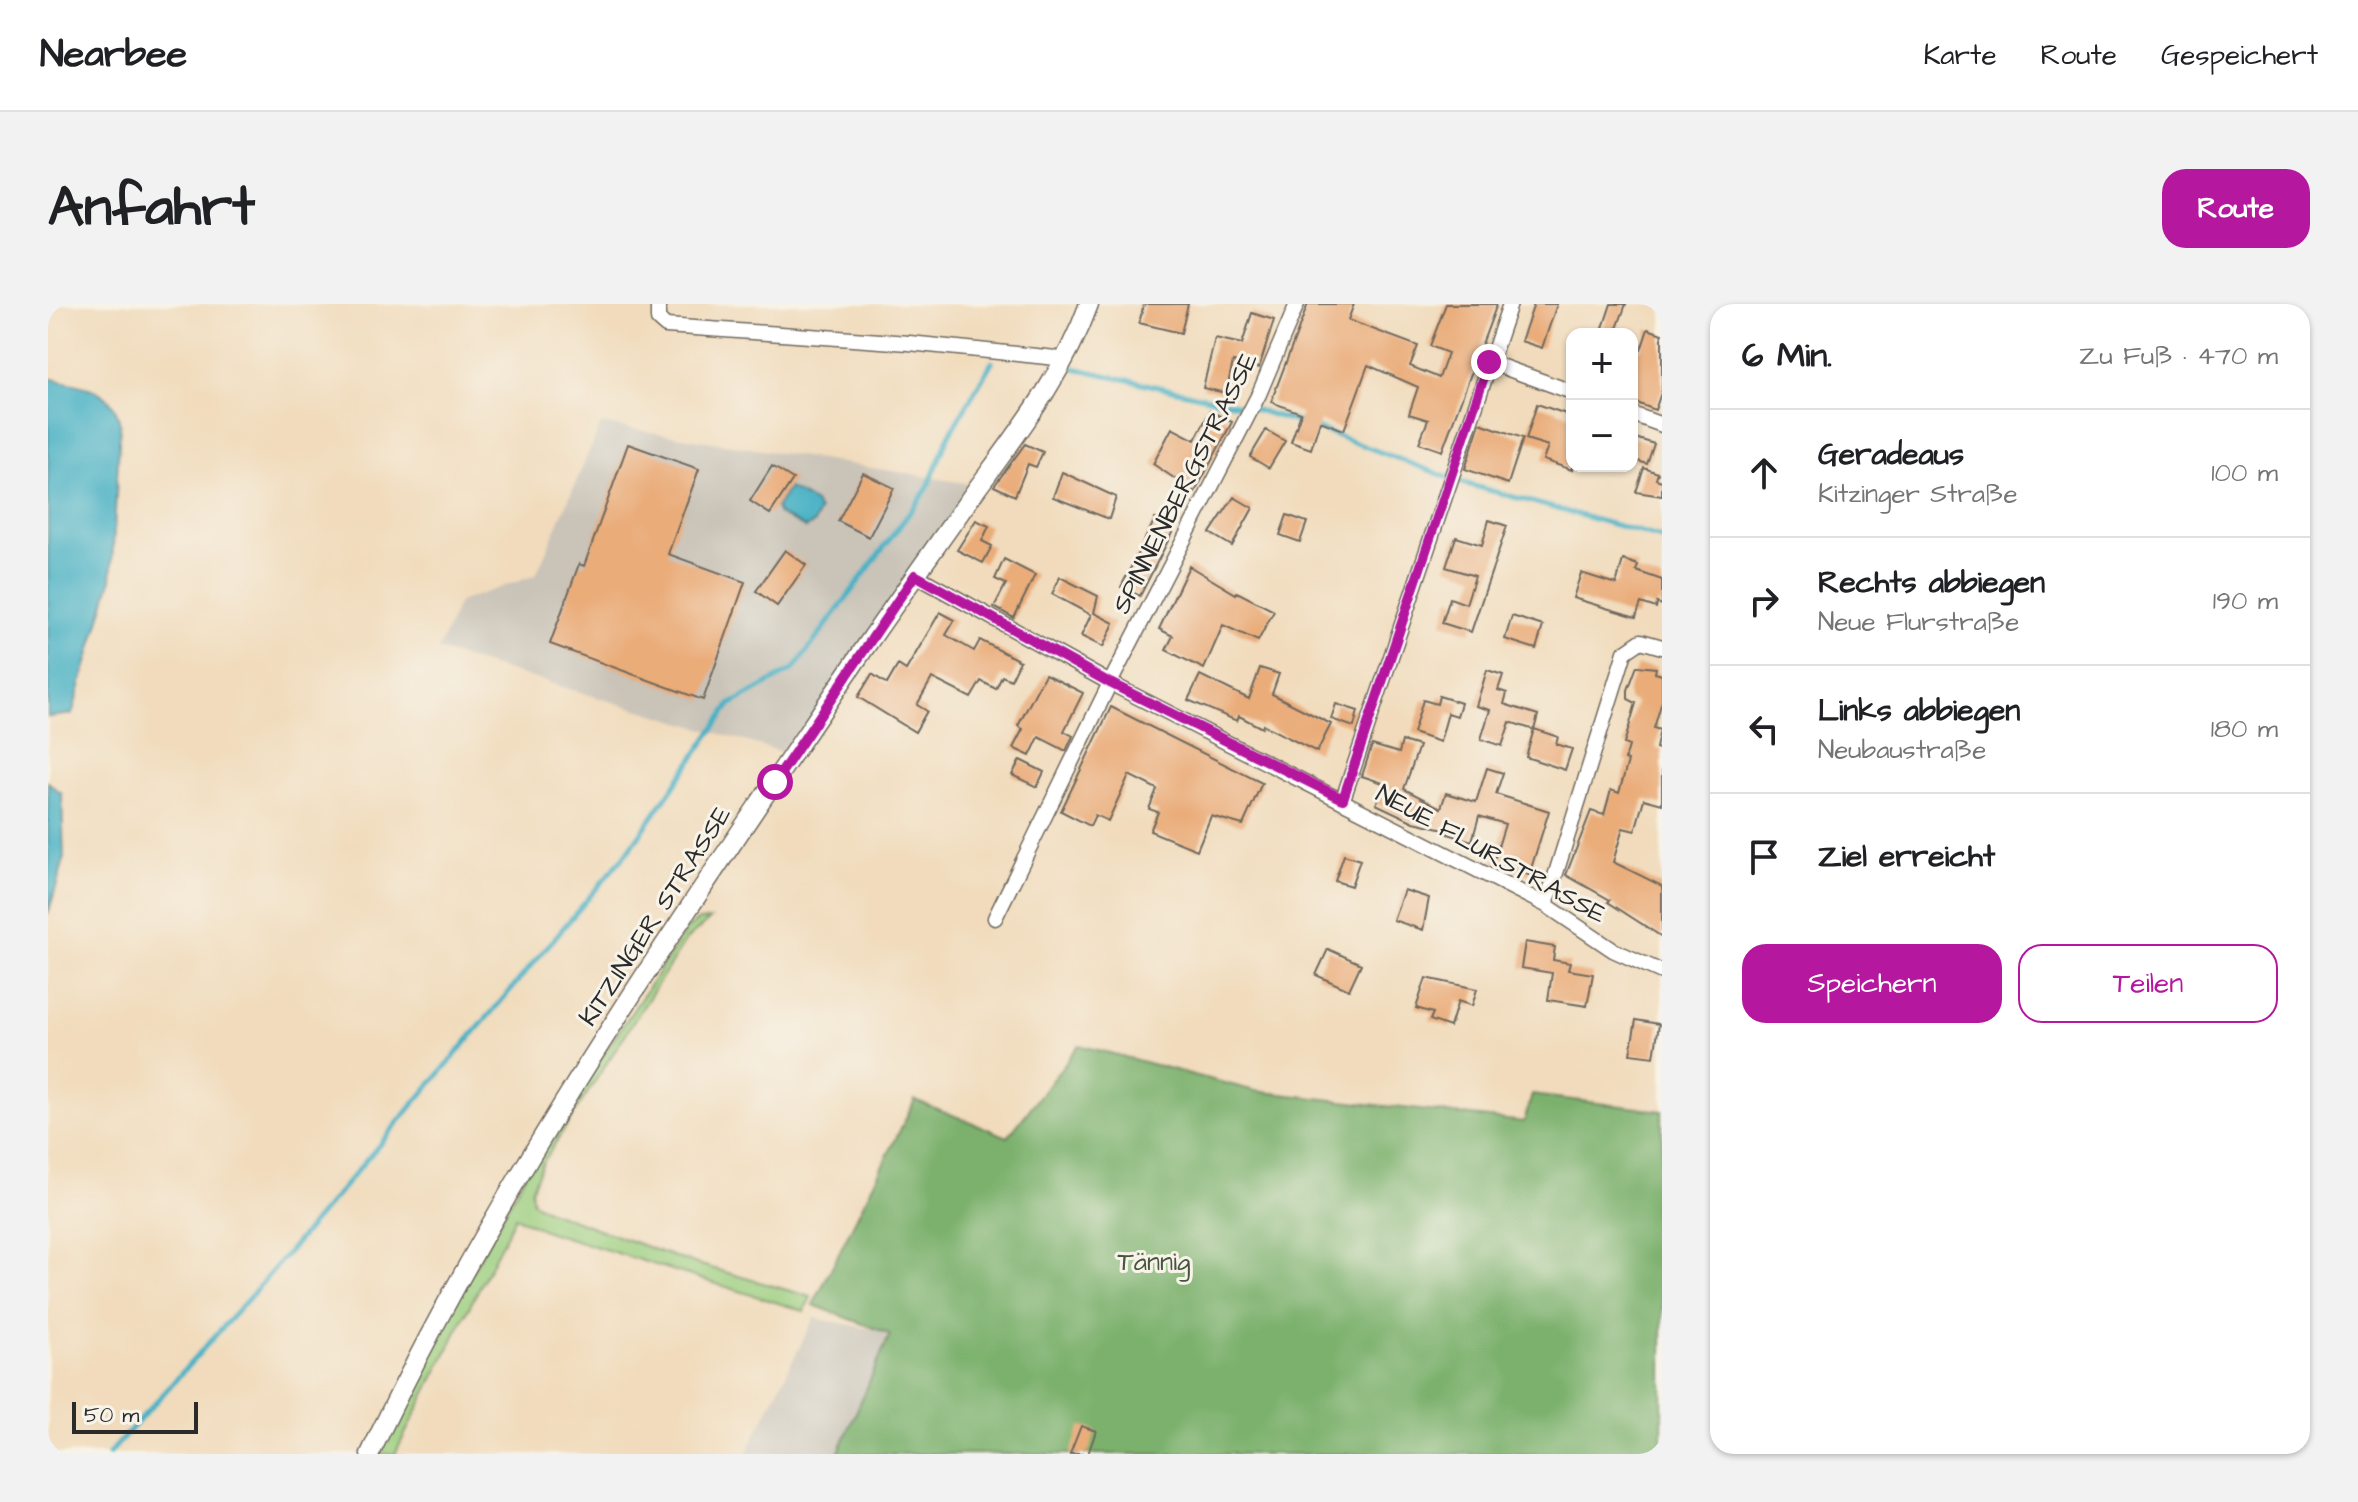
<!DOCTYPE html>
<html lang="de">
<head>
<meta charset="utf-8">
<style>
	:root { --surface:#fff; --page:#f2f2f2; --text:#202124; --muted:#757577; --line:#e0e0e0; --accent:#b5179e }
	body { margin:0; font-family:"Architects Daughter",sans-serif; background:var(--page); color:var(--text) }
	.controls { position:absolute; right:24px; top:24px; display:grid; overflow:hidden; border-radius:16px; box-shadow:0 2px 6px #0004 }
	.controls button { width:72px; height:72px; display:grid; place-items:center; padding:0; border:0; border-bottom:2px solid var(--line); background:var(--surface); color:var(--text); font:40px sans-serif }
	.scale { position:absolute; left:24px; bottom:20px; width:126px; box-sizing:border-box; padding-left:8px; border:4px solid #2b2b2b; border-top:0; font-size:22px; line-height:28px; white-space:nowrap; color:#2b2b2b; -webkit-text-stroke:6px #f7f3e8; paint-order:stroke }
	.stop { position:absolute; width:24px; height:24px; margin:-18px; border:6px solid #b5179e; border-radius:50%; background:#fff }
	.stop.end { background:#b5179e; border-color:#fff; box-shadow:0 2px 8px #0008 }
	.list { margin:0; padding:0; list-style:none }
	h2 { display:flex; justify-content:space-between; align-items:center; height:104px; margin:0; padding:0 32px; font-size:34px }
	h2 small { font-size:26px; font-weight:400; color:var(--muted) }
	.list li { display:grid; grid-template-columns:52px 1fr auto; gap:24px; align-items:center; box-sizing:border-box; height:128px; padding:0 32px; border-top:2px solid var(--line) }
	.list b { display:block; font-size:30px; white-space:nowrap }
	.list p { margin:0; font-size:26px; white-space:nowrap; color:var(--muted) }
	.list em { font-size:26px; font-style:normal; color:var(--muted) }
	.actions { display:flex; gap:16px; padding:24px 32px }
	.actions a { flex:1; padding:18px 0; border:2px solid var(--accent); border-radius:24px; text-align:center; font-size:28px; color:var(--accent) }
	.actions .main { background:var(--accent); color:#fff }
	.icon { flex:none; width:44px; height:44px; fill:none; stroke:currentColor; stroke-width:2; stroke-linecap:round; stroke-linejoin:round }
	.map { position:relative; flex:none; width:1614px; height:1150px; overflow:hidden; border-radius:24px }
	header { display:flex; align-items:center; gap:48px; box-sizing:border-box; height:112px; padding:0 40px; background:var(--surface); border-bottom:2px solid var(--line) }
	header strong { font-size:38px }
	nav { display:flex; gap:44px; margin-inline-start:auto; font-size:28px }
	.intro { display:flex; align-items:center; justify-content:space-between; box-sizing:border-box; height:192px; padding:0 48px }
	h1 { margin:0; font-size:56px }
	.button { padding:20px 36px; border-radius:24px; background:var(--accent); color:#fff; font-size:28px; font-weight:700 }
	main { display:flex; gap:48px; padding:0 48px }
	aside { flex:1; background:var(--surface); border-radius:24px; box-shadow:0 2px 6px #0004 }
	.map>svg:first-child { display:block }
	.industrial { fill:#c9c3b8 }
	.green { fill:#9bce7e; stroke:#637c54; stroke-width:2 }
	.forest { fill:#7cb16d; stroke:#546e4c; stroke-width:2 }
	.water { fill:#46b1c5; stroke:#386e78; stroke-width:2 }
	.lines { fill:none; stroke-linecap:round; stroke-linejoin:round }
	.stream { stroke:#46b1c5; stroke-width:5 }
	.building { fill:#eaac79 }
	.minor-casing { stroke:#70695e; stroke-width:17 }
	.tertiary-casing { stroke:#70695e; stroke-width:21 }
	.minor { stroke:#fff; stroke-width:14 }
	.tertiary { stroke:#fff; stroke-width:18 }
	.route { stroke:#b5179e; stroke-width:10 }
	.labels { text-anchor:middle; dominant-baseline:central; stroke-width:6; stroke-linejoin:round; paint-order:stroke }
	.street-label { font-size:26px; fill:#2b2b2b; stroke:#f7f3e8 }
	.park-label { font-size:26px; fill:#475440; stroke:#f7f3e8 }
</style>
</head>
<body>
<header>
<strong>Nearbee</strong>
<nav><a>Karte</a><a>Route</a><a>Gespeichert</a></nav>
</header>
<div class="intro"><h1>Anfahrt</h1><a class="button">Route</a></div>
<main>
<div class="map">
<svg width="1614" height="1150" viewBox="0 0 1614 1150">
	<rect width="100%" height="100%" fill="#f7f3e8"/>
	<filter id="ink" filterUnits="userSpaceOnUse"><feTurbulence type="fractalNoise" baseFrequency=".0125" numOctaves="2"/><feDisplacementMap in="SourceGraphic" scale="16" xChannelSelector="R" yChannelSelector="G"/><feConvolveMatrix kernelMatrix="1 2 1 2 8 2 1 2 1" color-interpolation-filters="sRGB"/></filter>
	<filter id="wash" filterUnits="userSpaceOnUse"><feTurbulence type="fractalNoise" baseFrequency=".006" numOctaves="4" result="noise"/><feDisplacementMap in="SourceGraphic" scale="32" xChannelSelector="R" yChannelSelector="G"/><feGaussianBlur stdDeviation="1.8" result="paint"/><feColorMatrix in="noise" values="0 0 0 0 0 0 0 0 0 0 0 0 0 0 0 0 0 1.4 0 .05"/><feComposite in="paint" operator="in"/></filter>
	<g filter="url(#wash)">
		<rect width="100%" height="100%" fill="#f1dbbc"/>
		<!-- industrial -->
		<path class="industrial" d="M553 120 929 181 737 449 390 346 411 298 488 271Z
			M766 1014 843 1029 790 1150H698Z"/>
		<!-- green -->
		<path class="green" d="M662 615 638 636 495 858 483 886 485 898 501 907 632 955 763 993 756 1007 501 928 467 913 347 1150H331L378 1051 484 858 639 625 649 617Z"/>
		<!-- forest -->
		<path class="forest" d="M1031 741 1207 787 1476 818 1484 791 1614 807V1150H790L842 1030 765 1001 867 796 960 833Z"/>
		<!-- water -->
		<path class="water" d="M0 74C33 83 67 82 72 122L63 277 24 410 0 413Z
			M741 184 767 199 771 207 766 219 758 224 730 210 728 204Z
			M0 478 14 490 16 556 0 610Z"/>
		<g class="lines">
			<!-- stream -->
			<path class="stream" d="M1026 64 1192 101 1255 120
				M1265 123 1415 179 1614 234
				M61 1150 208 986 582 545 682 401 746 365 879 185 901 131 944 58"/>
		</g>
		<g id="blocks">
			<!-- building -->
			<path class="building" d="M1096 0H1140L1133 29 1091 19Z
				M1260 0H1306L1300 16 1370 42 1362 62 1391 74 1400 49 1382 42 1398 0H1449L1394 147 1371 139 1380 116 1361 110 1370 83 1320 61 1296 126 1272 117 1263 145 1243 138 1253 109 1223 98Z
				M1486 0H1509L1494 44 1473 37Z
				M1563 0H1578L1567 30H1553Z
				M1204 9 1226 16 1211 64 1185 58 1178 89 1155 84 1167 34 1194 40Z
				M1600 25 1614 30V86L1607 106 1584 97V43L1593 46Z
				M1489 100 1524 112V166L1495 156 1500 142 1478 135Z
				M1162 107 1184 118 1147 188 1105 160 1124 124 1147 136Z
				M1432 119 1475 134 1460 180 1417 165Z
				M1218 126 1237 137 1221 164 1202 153Z
				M1584 133 1606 140 1599 160 1584 155Z
				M580 140 651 165 620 250 697 278 655 396 502 340 531 260 536 262Z
				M977 140 995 148 988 163 980 160 967 192 946 182Z
				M724 162 745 175 722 210 702 197Z
				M1596 164 1610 169 1608 175 1614 177V192L1588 188Z
				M1014 168 1068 193 1061 215 1005 193Z
				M815 169 846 184 821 233 790 217Z
				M1186 193 1205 204 1184 242 1162 229Z
				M1239 211 1259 218 1252 238 1232 231Z
				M1107 215 1126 225 1092 292 1073 283Z
				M928 216 941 222 934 237 944 242 935 259 909 246Z
				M1441 216 1459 222 1423 328 1394 319 1402 294 1418 300 1427 272 1398 263 1408 233 1434 241Z
				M737 246 758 261 729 302 708 287Z
				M956 255 987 271 966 314 946 303 958 280 947 275Z
				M1575 256 1590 261 1588 267 1614 276V301L1609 299 1608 304 1593 299 1588 313 1525 294 1533 269 1568 280Z
				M1141 262 1188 290 1189 288 1226 307 1210 337 1175 321 1156 365 1118 346 1125 332 1111 325Z
				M1012 273 1050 292 1046 309 1066 319 1055 343 1033 332 1043 311 1004 290Z
				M892 308 907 316 898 331 926 347 932 336 972 357 963 376 954 372 948 385 933 377 923 394 884 374 869 401 879 407 867 428 810 393 824 370 839 380 850 361 858 366Z
				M1464 312 1495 322 1488 345 1457 335Z
				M1589 362 1608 364 1607 369 1614 371V397L1606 424 1612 426 1608 444 1614 446V500L1596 495 1587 527 1575 524 1565 558 1614 582V633L1560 598 1562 596 1518 571 1543 507 1556 511 1563 486 1571 489 1580 457 1577 456 1581 442 1576 440 1588 399 1580 395V386Z
				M1212 364 1231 370 1224 390 1283 420 1269 448 1215 421 1214 424 1191 412 1189 417 1140 396 1152 371 1201 395Z
				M1439 366 1455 371 1450 386 1459 389 1456 400 1490 411 1486 426 1462 418 1454 442 1433 435 1442 406 1428 402Z
				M997 370 1035 389 1016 427 1025 432 1018 447 991 433 982 452 965 444 975 425 970 422Z
				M1391 392 1413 399 1409 412 1400 409 1392 438 1365 429 1375 396 1389 400Z
				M1288 400 1310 407 1306 423 1283 415Z
				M1063 403 1214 479 1195 521 1163 512 1149 546 1102 527 1110 508 1101 505 1109 485 1081 471 1060 517 1047 511 1042 522 1013 507Z
				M1486 425 1510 433 1508 440 1524 445 1517 466 1478 453Z
				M1354 437 1371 442 1356 485 1393 504 1398 489 1428 498 1439 464 1455 469 1448 490 1501 507 1481 571 1445 559 1457 520 1431 512 1424 537 1400 530 1401 526 1366 518 1328 500 1338 480 1314 472 1324 441 1351 449Z
				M972 456 996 468 989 483 964 471Z
				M1296 551 1312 556 1303 582 1287 577Z
				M1356 586 1381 594 1375 626 1345 616Z
				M1477 638 1507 643 1505 656 1522 659 1520 666 1545 670 1539 702 1500 696 1504 669 1473 664Z
				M1280 645 1313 660 1301 686 1268 671Z
				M1378 674 1429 685 1424 702 1410 697 1402 723 1382 716 1385 709 1368 704Z
				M1588 716 1611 720 1606 753 1582 750Z
				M1033 1122 1048 1127 1040 1150H1022Z"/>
		</g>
	</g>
	<g filter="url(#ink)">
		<use href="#blocks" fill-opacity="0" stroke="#70695e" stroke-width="2"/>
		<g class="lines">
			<!-- minor casing -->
			<g class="minor-casing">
				<path id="minor" d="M610 0V15L618 22 861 39 1018 55
					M1441 58 1524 88
					M1584 110 1614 121
					M867 271 1062 379 1498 601 1565 646 1614 668
					M1295 495 1462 0
					M1498 601 1577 348 1593 337 1614 343
					M947 614 1062 379 1211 90 1249 0"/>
			</g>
			<!-- tertiary casing -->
			<g class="tertiary-casing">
				<path id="tertiary" d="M322 1150C457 864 641 604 818 342 854 290 891 238 928 186 972 126 1016 70 1041 0"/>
			</g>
			<!-- minor -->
			<use href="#minor" class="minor"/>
			<!-- tertiary -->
			<use href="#tertiary" class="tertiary"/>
		</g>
	</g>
	<g class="lines" filter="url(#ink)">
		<!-- route -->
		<path class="route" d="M727 478 867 271 1062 379 1295 495 1441 58"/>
	</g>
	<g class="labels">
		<!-- street labels -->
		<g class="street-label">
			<text transform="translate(1137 179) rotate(-63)">SPINNENBERGSTRASSE</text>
			<text transform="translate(1443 550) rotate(29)">NEUE FLURSTRASSE</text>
			<text transform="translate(607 612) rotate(-57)">KITZINGER STRASSE</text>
		</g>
		<!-- park labels -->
		<g class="park-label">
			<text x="1106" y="958">Tännig</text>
		</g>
	</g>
</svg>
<div class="controls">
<button>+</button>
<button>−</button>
</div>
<div class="scale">50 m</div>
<div class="stop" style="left:727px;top:478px"></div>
<div class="stop end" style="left:1441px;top:58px"></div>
</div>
<aside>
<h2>6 Min.<small>Zu Fuß · 470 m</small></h2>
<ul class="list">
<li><svg class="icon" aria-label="ahead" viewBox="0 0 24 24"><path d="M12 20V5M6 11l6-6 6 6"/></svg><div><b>Geradeaus</b><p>Kitzinger Straße</p></div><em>100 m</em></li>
<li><svg class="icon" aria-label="right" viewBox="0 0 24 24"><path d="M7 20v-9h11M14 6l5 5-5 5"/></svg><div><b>Rechts abbiegen</b><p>Neue Flurstraße</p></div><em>190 m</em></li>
<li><svg class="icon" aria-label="left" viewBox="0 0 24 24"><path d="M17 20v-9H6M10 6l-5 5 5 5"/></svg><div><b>Links abbiegen</b><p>Neubaustraße</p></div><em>180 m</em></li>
<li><svg class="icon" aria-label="arrive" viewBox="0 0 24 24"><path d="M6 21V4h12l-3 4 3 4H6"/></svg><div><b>Ziel erreicht</b></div></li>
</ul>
<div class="actions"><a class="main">Speichern</a><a>Teilen</a></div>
</aside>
</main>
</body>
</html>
